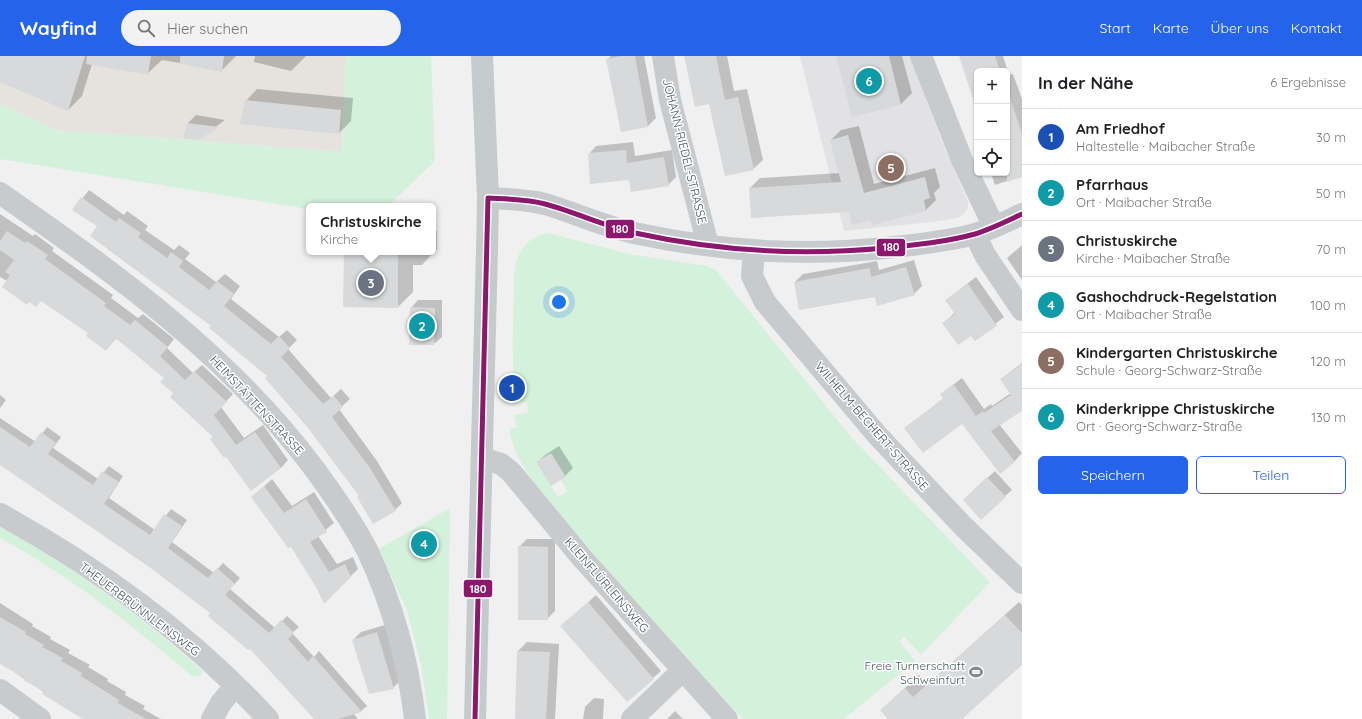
<!DOCTYPE html>
<html lang="de">
<head>
<meta charset="utf-8">
<style>
	:root { --surface:#fff; --page:#f2f2f2; --text:#202124; --muted:#757577; --line:#e0e0e0; --accent:#2563eb }
	body { margin:0; font-family:Quicksand,sans-serif; background:var(--page); color:var(--text) }
	.controls { position:absolute; right:12px; top:12px; display:grid; overflow:hidden; border-radius:6px; box-shadow:0 1px 3px #0004 }
	.controls button { width:36px; height:36px; display:grid; place-items:center; padding:0; border:0; border-bottom:1px solid var(--line); background:var(--surface); color:var(--text); font:20px sans-serif }
	.you { position:absolute; left:559px; top:246px; width:14px; height:14px; margin:-10px; border:3px solid #fff; border-radius:50%; background:#1a73e8; box-shadow:0 0 0 6px #1a73e833 }
	.badge { display:grid; place-items:center; width:26px; height:26px; border-radius:50%; background:var(--accent); color:#fff; font-size:13px; font-weight:700 }
	.pin { position:absolute; translate:-50% -50%; border:2px solid #fff; box-shadow:0 1px 4px #0006 }
	.popup { position:absolute; left:306px; top:147px; width:130px; height:52px; box-sizing:border-box; display:grid; place-content:center; border-radius:6px; background:var(--surface); filter:drop-shadow(0 1px 3px #0005); font-size:13px; white-space:nowrap; color:var(--muted) }
	.popup b { font-size:15px; color:var(--text) }
	.popup::after { content:''; position:absolute; left:50%; top:100%; margin-left:-8px; border:8px solid transparent; border-top-color:var(--surface) }
	.list { margin:0; padding:0; list-style:none }
	h2 { display:flex; justify-content:space-between; align-items:center; height:52px; margin:0; padding:0 16px; font-size:17px }
	h2 small { font-size:13px; font-weight:400; color:var(--muted) }
	.list li { display:grid; grid-template-columns:26px 1fr auto; gap:12px; align-items:center; box-sizing:border-box; height:56px; padding:0 16px; border-top:1px solid var(--line) }
	.list b { display:block; font-size:15px; white-space:nowrap }
	.list p { margin:0; font-size:13px; white-space:nowrap; color:var(--muted) }
	.list em { font-size:13px; font-style:normal; color:var(--muted) }
	.actions { display:flex; gap:8px; padding:12px 16px }
	.actions a { flex:1; padding:9px 0; border:1px solid var(--accent); border-radius:6px; text-align:center; font-size:14px; color:var(--accent) }
	.actions .main { background:var(--accent); color:#fff }
	.icon { flex:none; width:22px; height:22px; fill:none; stroke:currentColor; stroke-width:2; stroke-linecap:round; stroke-linejoin:round }
	.map { position:relative; flex:none; width:1022px; height:663px; overflow:hidden }
	header { display:flex; align-items:center; gap:24px; box-sizing:border-box; height:56px; padding:0 20px; background:var(--accent); color:#fff }
	header strong { font-size:19px }
	nav { display:flex; gap:22px; margin-inline-start:auto; font-size:14px }
	.search { width:280px; height:36px; background:var(--page); display:flex; align-items:center; gap:10px; box-sizing:border-box; padding:0 14px; border-radius:22px; color:var(--muted); font-size:15px }
	main { display:flex }
	aside { flex:1; background:var(--surface) }
	.map>svg:first-child { display:block }
	.commercial { fill:#e6e3de }
	.education { fill:#e2e1e3 }
	.green { fill:#d3f1db; fill-rule:evenodd }
	.shadow { fill:#0003 }
	.building { fill:#d8d9da }
	.lines { fill:none; stroke-linecap:round; stroke-linejoin:round }
	.minor { stroke:#c7cbcd; stroke-width:22 }
	.primary { stroke:#c5cacc; stroke-width:22 }
	.bus-1-casing { stroke:#fff; stroke-width:8 }
	.bus-1 { stroke:#8c186e; stroke-width:5 }
	.labels { text-anchor:middle; dominant-baseline:central; stroke-width:3; stroke-linejoin:round; paint-order:stroke }
	.street-label { font-size:12px; fill:#46565f; stroke:#fff }
	.poi-label { font-size:12px; fill:#46565f; stroke:#fff; text-anchor:end }
	.line-badge { stroke:#fff; stroke-width:1.5 }
	.badge-label { font-size:11px; text-anchor:middle; font-weight:bold; fill:#fff }
</style>
</head>
<body>
<header>
<strong>Wayfind</strong>
<div class="search"><svg class="icon" aria-label="search" viewBox="0 0 24 24"><circle cx="10" cy="10" r="6"/><path d="M15 15l6 6"/></svg>Hier suchen</div>
<nav><a>Start</a><a>Karte</a><a>Über uns</a><a>Kontakt</a></nav>
</header>
<main>
<div class="map">
<svg width="1022" height="663" viewBox="0 0 1022 663">
	<rect width="100%" height="100%" fill="#f1f0f0"/>
	<!-- commercial -->
	<path class="commercial" d="M0 0H346L342 96 56 74 0 48Z"/>
	<!-- education -->
	<path class="education" d="M800 0H910L942 86 968 146V152L964 158 958 162 940 165 844 175Z"/>
	<!-- green -->
	<path class="green" d="M346 0H431L435 105 388 150H309V153L0 103V48L56 74 342 96Z
		M548 177 629 198 707 210 716 214 852 382 990 526 921 599 904 580 899 585 915 605 844 663H743C700 617 658 571 616 524 582 485 518 424 509 373L517 372 514 359 528 357 527 346 514 347C513 311 512 275 514 240 514 225 513 208 521 195 527 184 536 180 548 177ZM536 406 566 421 561 424 567 435 558 441Z
		M450 452 447 663H429L421 608 407 555 379 493Z
		M0 469C72 513 142 558 203 616L198 621 192 620C132 569 70 520 0 482Z"/>
	<!-- shadow -->
	<path class="shadow" d="M0 0H236L222 14 162 4 147 18 92 8 82 40 68 54 0 24Z
		M255 0H306L291 15 254 6Z
		M611 0H644L656 62 648 70 621 75 608 3Z
		M685 0H727L734 35 747 33 763 104 753 113 710 46Z
		M839 0H902L912 37 901 48 852 60Z
		M960 0H1003L1009 19 1013 18 1022 43V120L995 129 991 117H1007V15H977V49Z
		M257 33 353 42 351 65 339 77 246 45Z
		M196 59 225 64 199 83 188 67Z
		M859 70 874 128 935 112 940 131 934 137 936 144 926 154 873 168 871 163 849 155 750 132 760 122 840 117 831 84 841 74Z
		M633 86 635 100 672 94 676 121 668 129 630 123 589 98 596 90Z
		M89 134 124 159 127 155 148 170 145 174 174 194 179 189 190 197 185 203 216 226 225 218 240 230 231 243 279 281 287 274 297 284 288 293 331 342 341 333 350 343 339 353 377 405 402 447 395 454 360 440 269 319 98 170 74 153Z
		M0 158 33 180 35 178 54 192 52 195 113 239 111 242 138 262 143 258 174 283 167 292 193 317 202 309 233 338 221 351 244 382 263 369 288 404 281 412 227 399 211 383 214 380 174 337 165 322 117 281 106 294 89 277 42 244 0 221Z
		M433 175H437V193L422 209H413V236L398 251 345 196H433Z
		M1022 189V224L1007 202Z
		M914 204 922 230 914 238 875 239 795 226 803 218 877 205 879 214Z
		M976 221 1004 261 975 284 972 278 944 267 955 256 946 244Z
		M418 244H442V281L434 288 411 252Z
		M1022 307V353L999 368 1022 397 1014 406 962 367 905 372 944 342 941 338 962 322 984 353 991 348 992 350 1011 337 1001 323Z
		M0 339 6 344 0 352Z
		M0 362 36 386 47 371 61 381 53 392 98 423 109 410 123 420 109 442 155 474 171 453 187 464 172 486 214 517 223 507 240 522 230 533 275 572 287 560 299 571 292 577 314 601 319 595 367 650 361 655 353 657 358 663H315L250 591 211 557 151 512 0 407Z
		M559 390 573 412 565 420 537 406 545 399Z
		M995 415 1012 434 1005 440 971 437Z
		M272 423 292 450 314 436 334 467 318 480 337 508 353 501 358 513 324 546 317 530 291 489 252 441Z
		M527 483H555V555L547 563 519 491Z
		M596 539 661 615 653 622 570 563Z
		M1019 546 1022 549V608L961 663H889L895 641 919 619 928 628Z
		M0 547 33 568 32 570 51 581 50 583 70 594 68 597 90 609 88 611 108 623 107 625 126 636 125 639 145 650 143 653 161 663H84L7 611 0 604Z
		M385 569 401 624 393 632 353 584 361 576Z
		M527 586 559 588 555 663H516L518 595Z
		M594 642 604 643 603 663H583L585 651Z
		M675 655 683 663H667Z"/>
	<!-- building -->
	<path class="building" d="M0 0H85L68 55 0 26Z
		M87 0H151L148 19 86 8Z
		M180 0H224L222 16 180 8Z
		M621 0H635L648 71 621 76 606 3Z
		M684 0H716L725 44 738 41 754 114 725 120 709 48 695 51Z
		M836 0H889L901 49 852 61Z
		M959 0H995L1000 15H977V46H974Z
		M1010 42 1022 78V121L1007 126V43Z
		M245 44 341 54 339 78 240 68Z
		M187 67 219 71 199 84 183 82Z
		M848 79 864 137 925 121 930 142 924 144 926 155 872 169 871 164 852 169 849 156 751 162 749 132 841 126 830 84Z
		M626 94 627 107 664 101 669 130 631 136 629 124 590 128 588 97Z
		M81 141 116 166 119 162 141 177 138 181 167 202 171 196 183 205 179 211 209 234 217 225 234 238 224 250 271 288 279 280 290 292 281 301 323 348 334 340 343 351 332 361 370 412 396 455 373 468 357 441 359 440 308 372 265 322 267 320 209 272 211 270 90 180 97 170 72 154Z
		M7 175 25 187 27 185 48 199 45 203 106 247 104 250 130 269 135 264 168 291 160 300 185 324 194 315 227 346 214 359 236 389 255 376 281 412 251 435 226 401 224 402 210 383 213 381 170 341 173 337 160 326 164 322 135 298 115 282 106 295 86 280 88 277 41 245 36 251 29 246 27 249 2 231 10 219 5 216 14 204 0 194V185Z
		M344 196H398V252L343 251Z
		M906 211 915 239 877 250 875 241 799 254 794 226 870 212 871 221Z
		M968 228 997 270 975 285 971 280 958 289 942 267 955 258 945 244Z
		M410 251 435 252 434 289H409Z
		M1022 308V355L991 375 1015 406 1000 418 962 368 923 397 904 372 943 343 940 338 954 329 976 360 983 355 984 357 1011 339 1000 323Z
		M0 371 30 391 41 376 56 387 48 398 93 429 102 415 119 426 104 448 150 479 164 458 182 470 168 492 208 522 217 512 235 528 225 539 269 577 281 564 294 577 288 583 308 606 313 600 362 656 338 663H314L250 593 248 594 208 560 210 557 151 512 0 409Z
		M551 397 566 421 551 430 536 406Z
		M987 421 1006 441 981 464 963 444Z
		M264 430 284 457 306 443 327 476 310 486 329 516 345 508 351 521 324 548 316 531 291 491 288 492 251 441Z
		M518 490 548 491V564H518Z
		M588 546 654 623 627 646 560 570Z
		M1005 559 1022 577V609L962 663H888L880 654 905 632 913 641Z
		M0 561 26 576 25 578 44 589 42 591 63 602 61 605 82 617 81 620 119 644 118 647 146 663H83L42 638 44 635 23 624 25 622 0 608Z
		M377 576 394 633 369 638 352 584Z
		M517 595 550 596 546 663H515Z"/>
	<g class="lines">
		<!-- minor -->
		<path class="minor" d="M663 0 670 44 708 189
			M921 0 962 104 994 171
			M0 137C116 218 227 297 313 411 333 438 353 466 368 496 393 549 408 605 415 663
			M488 142C506 143 526 143 545 148 575 157 603 170 634 177 722 196 805 201 895 191 921 188 949 185 975 178 992 173 1007 165 1022 158
			M975 178 985 199 1022 254
			M754 195 752 220 765 246 878 380 963 470 1022 527
			M482 402 501 408 511 416 582 502 727 663
			M0 458C98 512 192 580 268 663
			M0 634 40 663
			M212 663 221 647 235 630
			M632 663 682 615"/>
		<!-- primary -->
		<path class="primary" d="M475 663 487 194 488 142 482 0"/>
		<!-- bus-1 casing -->
		<g class="bus-1-casing">
			<path id="bus-1" d="M488 142C507 143 527 143 545 148 575 156 604 170 635 177 717 195 801 200 885 192 915 189 946 186 975 178 991 173 1007 165 1022 158
				M475 663 488 142"/>
		</g>
		<!-- bus-1 -->
		<use href="#bus-1" class="bus-1"/>
	</g>
	<!-- icons -->
	<defs>
		<g id="stadium-bare" transform="scale(1.08)"><path d="M0-5a6.5 5 0 1 0 0 10a6.5 5 0 1 0 0-10ZM-3.5-1.8h7v3.6h-7Z" fill="#828c92" stroke="#fff" stroke-width="2.5" paint-order="stroke"/></g>
	</defs>
	<g fill-rule="evenodd">
		<use href="#stadium-bare" x="976" y="616"/>
	</g>
	<g class="labels">
		<!-- street labels -->
		<g class="street-label">
			<text transform="translate(685 95) rotate(76)">JOHANN-RIEDEL-STRASSE</text>
			<text transform="translate(257 349) rotate(47)">HEIMSTÄTTENSTRASSE</text>
			<text transform="translate(872 370) rotate(49)">WILHELM-BECHERT-STRASSE</text>
			<text transform="translate(607 529) rotate(49)">KLEINFLÜRLEINSWEG</text>
			<text transform="translate(140 553) rotate(37)">THEUERBRÜNNLEINSWEG</text>
		</g>
		<!-- poi labels -->
		<g class="poi-label">
			<text x="965" y="609">Freie Turnerschaft<tspan x="965" dy="14">Schweinfurt</tspan></text>
		</g>
	</g>
	<g class="line-badge">
		<rect x="605" y="163" width="30" height="20" rx="4" fill="#8c186e"/>
		<rect x="876" y="182" width="30" height="19" rx="4" fill="#8c186e"/>
		<rect x="463" y="523" width="30" height="19" rx="4" fill="#8c186e"/>
	</g>
	<g class="badge-label">
		<text x="620" y="177">180</text>
		<text x="891" y="195">180</text>
		<text x="478" y="537">180</text>
	</g>
</svg>
<div class="controls">
<button>+</button>
<button>−</button>
<button><svg class="icon" aria-label="locate" viewBox="0 0 24 24"><circle cx="12" cy="12" r="6"/><path d="M12 2v4M12 18v4M2 12h4M18 12h4"/></svg></button>
</div>
<div class="you"></div>
<div class="pin badge" style="left:512px;top:332px;background:#1a4fb4">1</div>
<div class="pin badge" style="left:422px;top:270px;background:#0f9aa8">2</div>
<div class="pin badge" style="left:371px;top:227px;background:#6b7280">3</div>
<div class="popup"><b>Christuskirche</b>Kirche</div>
<div class="pin badge" style="left:424px;top:488px;background:#0f9aa8">4</div>
<div class="pin badge" style="left:891px;top:112px;background:#8d6e63">5</div>
<div class="pin badge" style="left:869px;top:25px;background:#0f9aa8">6</div>
</div>
<aside>
<h2>In der Nähe<small>6 Ergebnisse</small></h2>
<ul class="list">
<li><span class="badge" style="background:#1a4fb4">1</span><div><b>Am Friedhof</b><p>Haltestelle · Maibacher Straße</p></div><em>30 m</em></li>
<li><span class="badge" style="background:#0f9aa8">2</span><div><b>Pfarrhaus</b><p>Ort · Maibacher Straße</p></div><em>50 m</em></li>
<li><span class="badge" style="background:#6b7280">3</span><div><b>Christuskirche</b><p>Kirche · Maibacher Straße</p></div><em>70 m</em></li>
<li><span class="badge" style="background:#0f9aa8">4</span><div><b>Gashochdruck-Regelstation</b><p>Ort · Maibacher Straße</p></div><em>100 m</em></li>
<li><span class="badge" style="background:#8d6e63">5</span><div><b>Kindergarten Christuskirche</b><p>Schule · Georg-Schwarz-Straße</p></div><em>120 m</em></li>
<li><span class="badge" style="background:#0f9aa8">6</span><div><b>Kinderkrippe Christuskirche</b><p>Ort · Georg-Schwarz-Straße</p></div><em>130 m</em></li>
</ul>
<div class="actions"><a class="main">Speichern</a><a>Teilen</a></div>
</aside>
</main>
</body>
</html>
